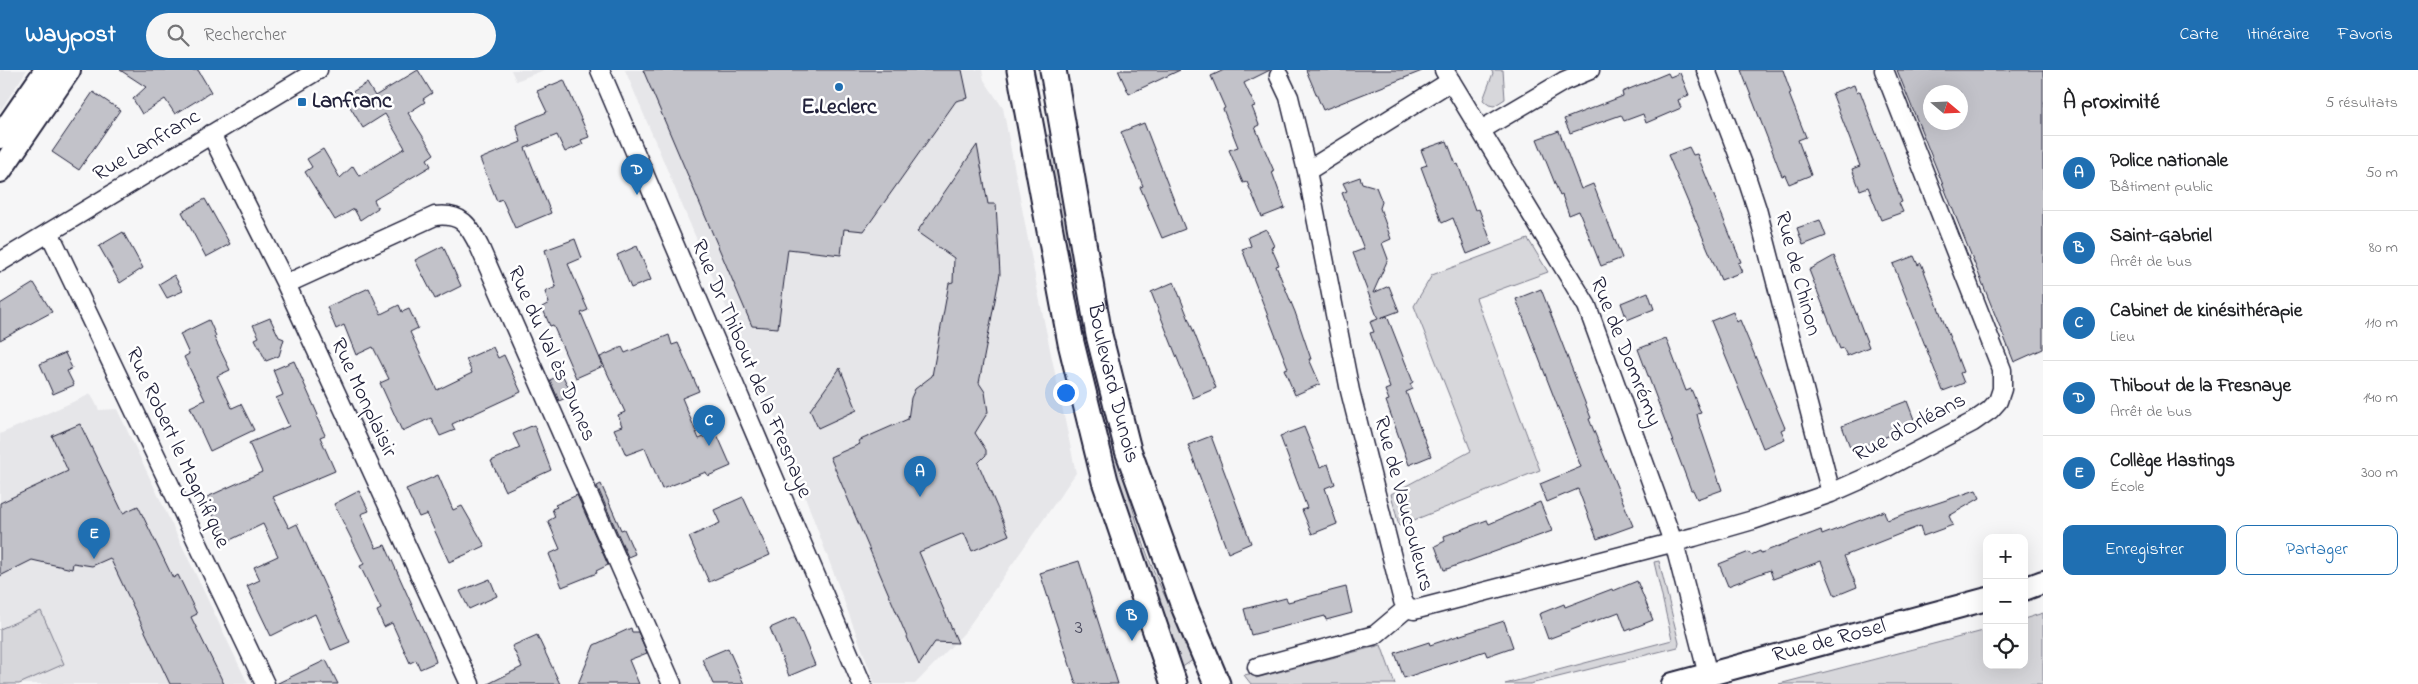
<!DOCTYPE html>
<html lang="fr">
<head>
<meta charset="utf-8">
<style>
	:root { --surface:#fff; --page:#f6f6f6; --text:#202124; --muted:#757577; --line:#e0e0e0; --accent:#1f6fb2 }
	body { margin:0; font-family:"Indie Flower",sans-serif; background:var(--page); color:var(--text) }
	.controls { position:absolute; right:15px; bottom:15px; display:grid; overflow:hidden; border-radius:10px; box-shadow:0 5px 20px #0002 }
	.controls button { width:45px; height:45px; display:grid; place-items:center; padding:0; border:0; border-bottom:1px solid var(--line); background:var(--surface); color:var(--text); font:25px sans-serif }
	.compass { position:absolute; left:1923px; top:15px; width:45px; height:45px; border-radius:50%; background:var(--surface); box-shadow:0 5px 20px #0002; rotate:109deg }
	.you { position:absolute; left:1065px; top:322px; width:18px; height:18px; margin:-12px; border:4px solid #fff; border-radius:50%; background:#1a73e8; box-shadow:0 0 0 8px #1a73e833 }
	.badge { display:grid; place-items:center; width:32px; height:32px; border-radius:50%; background:var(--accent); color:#fff; font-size:16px; font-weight:700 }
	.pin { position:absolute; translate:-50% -41px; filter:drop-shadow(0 1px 2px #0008) }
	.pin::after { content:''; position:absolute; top:26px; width:18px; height:15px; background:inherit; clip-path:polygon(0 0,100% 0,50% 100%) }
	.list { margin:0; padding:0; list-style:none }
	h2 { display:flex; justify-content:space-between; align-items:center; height:65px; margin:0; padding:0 20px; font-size:21px }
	h2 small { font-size:16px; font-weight:400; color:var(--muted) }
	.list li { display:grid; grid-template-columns:32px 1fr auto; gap:15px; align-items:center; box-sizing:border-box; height:75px; padding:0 20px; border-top:1px solid var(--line) }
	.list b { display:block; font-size:19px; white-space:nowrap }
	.list p { margin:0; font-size:16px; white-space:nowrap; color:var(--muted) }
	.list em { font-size:16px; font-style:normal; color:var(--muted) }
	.actions { display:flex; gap:10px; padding:15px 20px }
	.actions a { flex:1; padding:11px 0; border:1px solid var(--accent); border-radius:10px; text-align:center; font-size:18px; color:var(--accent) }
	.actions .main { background:var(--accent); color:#fff }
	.icon { flex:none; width:28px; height:28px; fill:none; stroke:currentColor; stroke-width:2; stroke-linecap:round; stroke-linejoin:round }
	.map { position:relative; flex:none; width:2043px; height:614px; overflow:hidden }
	header { display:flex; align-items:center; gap:30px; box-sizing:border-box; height:70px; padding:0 25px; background:var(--accent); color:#fff }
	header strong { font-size:24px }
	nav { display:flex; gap:28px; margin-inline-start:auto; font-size:18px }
	.search { width:350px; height:45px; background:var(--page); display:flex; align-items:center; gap:12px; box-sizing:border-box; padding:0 18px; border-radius:28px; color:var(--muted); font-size:19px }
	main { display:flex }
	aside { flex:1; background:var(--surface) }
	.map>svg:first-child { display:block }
	.built { fill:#e6e6e9 }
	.green { fill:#d7d7db; stroke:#7c7c8b }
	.building { fill:#c2c2c9; stroke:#22223b; fill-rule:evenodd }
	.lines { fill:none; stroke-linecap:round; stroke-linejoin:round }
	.minor-casing { stroke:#22223b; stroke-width:21 }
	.tertiary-casing { stroke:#22223b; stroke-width:26 }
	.secondary-casing { stroke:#22223b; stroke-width:29 }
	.minor { stroke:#fff; stroke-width:18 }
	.tertiary { stroke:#fff; stroke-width:22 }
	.secondary { stroke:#fff; stroke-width:25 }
	.poi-dot { fill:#1f6fb2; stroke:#fff; stroke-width:2 }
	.labels { text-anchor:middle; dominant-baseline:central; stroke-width:5; stroke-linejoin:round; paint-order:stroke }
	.number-label { font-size:20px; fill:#4a4a5e }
	.poi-label { font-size:22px; font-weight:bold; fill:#22223b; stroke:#fff; text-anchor:start }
	.street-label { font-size:22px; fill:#22223b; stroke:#fff }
</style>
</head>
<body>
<header>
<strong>Waypost</strong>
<div class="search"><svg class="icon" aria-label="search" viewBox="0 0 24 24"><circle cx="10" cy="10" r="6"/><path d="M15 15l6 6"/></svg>Rechercher</div>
<nav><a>Carte</a><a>Itinéraire</a><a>Favoris</a></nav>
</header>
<main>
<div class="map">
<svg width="2043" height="614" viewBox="0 0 2043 614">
	<rect width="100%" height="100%" fill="#f6f6f7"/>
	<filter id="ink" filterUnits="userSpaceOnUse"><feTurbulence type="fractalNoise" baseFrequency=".02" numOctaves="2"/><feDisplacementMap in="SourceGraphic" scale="10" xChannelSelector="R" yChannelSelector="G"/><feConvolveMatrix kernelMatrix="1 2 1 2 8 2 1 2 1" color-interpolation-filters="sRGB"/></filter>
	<g filter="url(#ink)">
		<!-- built -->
		<path class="built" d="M0 0H27L0 41Z
			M511 0H544L516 11Z
			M625 0H982L984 10 1003 38 1038 222 1076 403 964 563 915 614H875L778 354 707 194Z
			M91 324 99 340 117 339 248 614H0V364Z"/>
		<!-- green -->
		<path class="green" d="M1491 0H1503L1505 29 1494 36 1489 35 1483 30 1493 3Z
			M1053 64C1080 203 1101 344 1145 478 1158 516 1178 553 1196 588L1178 600 1149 519 1092 327 1041 67Z
			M1528 169 1548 202 1476 228 1540 400 1399 456 1391 424 1471 381 1414 236 1432 205Z
			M1659 491 1679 573 1678 577 1530 614H1505L1672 570 1654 492Z
			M41 541 64 594 19 614H0V559Z
			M2043 543V614H1779L1987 560V595H2024V549Z
			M1381 575 1395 614H1251L1244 605 1254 603 1256 608Z"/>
		<!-- building -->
		<path class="building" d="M120 0H198L211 22 175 44 165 29 142 44 133 29 146 17Z
			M418 0 432 23 423 29 425 32 408 43 434 84 427 89 431 96 374 130 378 138 360 150 354 139 335 150 305 102 312 97 307 89 323 79 340 108 353 96 359 106 405 78 385 44 363 58 344 27 367 13 375 26Z
			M643 0H962L968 28 956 31 864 161 844 159 841 185 788 179 778 258 752 256Z
			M1118 0H1180L1129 24Z
			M1224 0H1270L1244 13 1255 36 1252 37 1259 55 1255 57 1274 101 1272 102 1285 138 1262 147 1247 112 1243 113 1229 80 1238 77 1223 39 1225 38 1211 6Z
			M1306 0H1422V1L1323 40Z
			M1741 0H1783L1791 23 1789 24 1806 67 1798 70 1811 105 1789 114 1785 105 1782 106Z
			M1897 0H2043V279L2014 292ZM1930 22H1960V52H1930Z
			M1668 3 1670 7 1680 3 1689 25 1678 30 1681 38 1646 53 1643 44 1624 51 1621 45 1570 63 1564 49 1623 26 1622 22Z
			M564 10 589 67 581 70 583 74 565 82 557 65 525 78 551 143 515 158 502 129 497 131 480 89 521 72 516 55 547 42 537 21Z
			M1854 15 1857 23 1860 21 1902 132 1899 133 1903 142 1881 150 1868 117 1860 120 1852 99 1860 96 1832 23Z
			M93 22 120 40 79 100 52 82Z
			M1144 53 1185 159 1162 168 1140 117 1143 116 1121 62Z
			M1559 61 1581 119 1593 114 1622 188 1601 196 1579 141 1569 145 1562 125 1560 126 1537 69Z
			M1447 71 1456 95 1458 94 1475 140 1479 139 1492 174 1467 184 1453 148 1442 153 1421 97 1427 95 1421 80Z
			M977 75 988 134H996L1000 204 979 313 985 322 988 342 975 363 986 380V385L978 393 1009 465 972 481 964 463 919 482 958 573 935 572 919 595 830 387 860 374 858 371 908 349 911 328 915 319 932 306 949 213 953 212 954 188 917 162Z
			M1689 77 1693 85 1697 84 1741 192 1738 193 1742 202 1721 210 1668 85Z
			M1360 107 1362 113 1376 117 1382 132 1380 138 1391 169 1382 173 1388 189 1373 223 1389 216 1399 241 1380 248 1387 246 1413 312 1410 314 1413 319 1406 322 1431 386 1409 395 1386 331 1389 330 1385 320 1390 318 1370 263 1374 262 1370 252 1378 249 1353 183 1364 179 1342 123 1347 121 1343 113Z
			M205 129 230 174 206 187 182 142Z
			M1820 150 1826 166 1803 175 1797 158Z
			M1266 159 1274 176 1271 177 1279 195 1276 196 1295 242 1311 289H1309L1320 314 1295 325 1284 299 1288 298 1242 179 1251 176 1248 167Z
			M123 162 143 198 120 213 99 176Z
			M575 169 582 188 568 194 588 240 581 243 603 296 576 308 553 255 550 256 542 237 549 233 545 222 556 217 545 180Z
			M443 176 461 216 435 229 415 190Z
			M637 176 651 210 631 218 617 185Z
			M1834 186 1869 277 1847 286 1843 278 1840 279 1809 200Z
			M1914 186 1918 195 1921 193 1963 302 1960 303 1964 313 1943 321 1893 194Z
			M174 205 183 221 167 228 159 214Z
			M1174 212 1216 318 1193 328 1151 222Z
			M34 213 52 242 0 270V234Z
			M369 218 381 244 399 235 402 242 409 239 418 258 410 262 437 320 472 303 466 289 493 277 498 288 504 285 521 322 452 354 455 360 440 366 431 348 402 361 380 313 389 309 373 277 356 285 344 255 336 259 327 237Z
			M1541 219 1591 348 1589 349 1633 456 1597 469 1578 419 1547 432 1540 414 1581 397 1516 229Z
			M1648 222 1654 239 1627 250 1621 233Z
			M1733 242 1737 252 1740 250 1785 358 1781 360 1785 369 1763 378 1711 251Z
			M270 248 279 267 284 269 279 286 266 291 255 269 259 267 253 255Z
			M209 250 216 266 214 267 230 300 217 306 232 338 241 334 254 360 210 381 190 337 205 330 184 287 189 284 180 264Z
			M669 265 672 275 678 273 699 321 682 328 699 369 716 362 731 396 708 406 706 402 662 419 645 378 626 385 614 359 622 356 618 345 625 342 600 287 622 277 625 283Z
			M1666 268 1686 321 1691 319 1701 343 1697 344 1699 353 1722 420 1697 429 1693 420H1691L1638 279Z
			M65 283 72 298 67 301 74 315 53 324 40 294Z
			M294 291 318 345 316 346 325 365 320 367 335 401 273 427 289 458 297 454 350 572 331 580 315 544 271 566 247 516 260 510 254 497 278 486 263 454 226 472 205 428 262 402 249 373 289 356 276 328 283 325 273 300Z
			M840 298 857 340 818 358 810 340Z
			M562 304 572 325 559 331 550 310Z
			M1907 331 1915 352 1905 356 1906 359 1860 377 1859 374 1850 377 1842 356Z
			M80 354 123 443 138 436 173 508 178 505 197 544 191 547 224 614H170L110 488 92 496 73 493 72 499 32 490 0 506V433L68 401 52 366Z
			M534 355 551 400 505 421 491 391 520 378 513 364Z
			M1304 357 1320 397 1328 394 1335 414 1325 418 1337 454 1312 464 1302 440 1307 438 1280 366Z
			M1211 366 1251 473 1228 483 1188 375Z
			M438 405 453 440 462 436 485 476 449 492 427 444 419 447 406 419Z
			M601 414 621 460 624 459 635 484 628 487 597 416Z
			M1976 420 1980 428 1949 446 1953 455 1923 466 1920 456 1844 486 1857 517 1835 526 1821 491 1773 509 1770 500 1728 516 1719 494 1749 482 1751 485 1760 481 1761 483 1821 460 1822 465 1884 441 1887 450Z
			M359 421 369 441 361 444 376 478 385 475 433 582 436 592 420 599 416 590 410 593 392 553 384 557 377 541 381 539 360 496 364 494 334 434Z
			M577 425 608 495 596 501 597 503 562 517 549 484 560 479 548 451 555 447 552 439 557 437 555 435Z
			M743 427 770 485 709 512 689 467 720 453 714 440Z
			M1540 432 1552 461 1444 500 1435 476 1445 471 1444 466 1487 450 1489 454Z
			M1079 491 1118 614H1076L1040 503Z
			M490 509 497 526 469 539 460 521Z
			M1637 511 1653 550 1626 561 1619 542 1548 569 1539 544 1564 534 1565 537 1612 519 1613 521Z
			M1346 517 1352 543 1326 550 1325 546 1251 565 1244 539 1286 528 1288 532Z
			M795 547 815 595 789 606 770 558Z
			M1504 551 1513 577 1487 586 1485 581 1404 608 1395 583 1429 572 1430 575Z
			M631 558 632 562H638L647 583 629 590 639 614H578L594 575Z
			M537 565 560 614H488L522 597 512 576Z
			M728 578 744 614H713L702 589Z
			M326 590 338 614H276Z"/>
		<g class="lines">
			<!-- minor casing -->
			<g class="minor-casing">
				<path id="minor" d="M600 0 862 614
					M1444 0 1587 236 1676 480 1708 605
					M1706 0 1743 97 1757 139 1831 423
					M1279 6 1289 27 1307 101
					M1451 11 1307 101 1350 321 1403 531 1407 538 1414 540 1694 467 1753 450 1831 423 1874 404 1973 352 1990 340 1998 331 2002 319V300L1884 0
					M1481 60 1564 11 1590 0
					M211 64 286 214 470 614
					M49 162 265 614
					M0 192 318 0
					M286 214 435 146C462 143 469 155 480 178L672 614
					M1257 597 1375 565 1407 538"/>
			</g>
			<!-- tertiary casing -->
			<g class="tertiary-casing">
				<g id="tertiary">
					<path d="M0 67 46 0"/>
					<path d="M0 101 69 0"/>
					<path d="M2024 519 2043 512"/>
					<path id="s1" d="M1673 614 1987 529"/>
				</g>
			</g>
			<!-- secondary casing -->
			<g class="secondary-casing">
				<g id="secondary">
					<path d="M1020 0 1071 273 1105 411 1174 614"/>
					<path id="s2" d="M1053 0 1099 265 1128 380 1184 536 1217 614"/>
				</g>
			</g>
			<!-- minor -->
			<use href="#minor" class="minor"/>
			<!-- tertiary -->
			<use href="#tertiary" class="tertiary"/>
			<!-- secondary -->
			<use href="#secondary" class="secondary"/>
		</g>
	</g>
	<!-- markers -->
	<g class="poi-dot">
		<circle cx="839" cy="17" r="5"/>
		<rect x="297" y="27" width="10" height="10" rx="2.5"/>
	</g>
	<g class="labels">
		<!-- number labels -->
		<g class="number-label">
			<text x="1079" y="558">3</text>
		</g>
		<!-- poi labels -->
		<g class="poi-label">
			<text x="312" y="32">Lanfranc</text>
			<text x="839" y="38" text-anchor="middle">E.Leclerc</text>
		</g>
		<!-- street labels -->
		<g class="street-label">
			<text transform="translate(147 76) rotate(-31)">Rue Lanfranc</text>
			<text transform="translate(1797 204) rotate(75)">Rue de Chinon</text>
			<text transform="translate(1625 282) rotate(68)">Rue de Domrémy</text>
			<text transform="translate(551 284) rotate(66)">Rue du Val ès Dunes</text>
			<text transform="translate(751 299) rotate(67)">Rue Dr Thibout de la Fresnaye</text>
			<text stroke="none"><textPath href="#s2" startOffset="319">Boulevard Dunois</textPath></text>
			<text transform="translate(363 328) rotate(65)">Rue Monplaisir</text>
			<text transform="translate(1910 358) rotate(-28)">Rue d'Orléans</text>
			<text transform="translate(177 378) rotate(65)">Rue Robert le Magnifique</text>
			<text transform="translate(1403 434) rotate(75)">Rue de Vaucouleurs</text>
			<text stroke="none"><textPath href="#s1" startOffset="162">Rue de Rosel</textPath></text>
		</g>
	</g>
</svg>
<div class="controls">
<button>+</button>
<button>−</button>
<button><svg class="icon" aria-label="locate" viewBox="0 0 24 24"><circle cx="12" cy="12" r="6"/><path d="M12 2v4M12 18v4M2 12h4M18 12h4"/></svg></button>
</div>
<svg class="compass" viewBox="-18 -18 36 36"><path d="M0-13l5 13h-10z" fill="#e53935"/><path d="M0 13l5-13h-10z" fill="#757577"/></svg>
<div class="you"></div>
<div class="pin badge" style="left:920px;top:427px">A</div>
<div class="pin badge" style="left:1132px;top:571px">B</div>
<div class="pin badge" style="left:709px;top:376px">C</div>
<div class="pin badge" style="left:637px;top:125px">D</div>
<div class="pin badge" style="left:94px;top:489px">E</div>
</div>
<aside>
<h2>À proximité<small>5 résultats</small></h2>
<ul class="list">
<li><span class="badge">A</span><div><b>Police nationale</b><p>Bâtiment public</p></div><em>50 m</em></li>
<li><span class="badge">B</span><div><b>Saint-Gabriel</b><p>Arrêt de bus</p></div><em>80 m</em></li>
<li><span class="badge">C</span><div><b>Cabinet de kinésithérapie</b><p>Lieu</p></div><em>110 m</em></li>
<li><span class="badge">D</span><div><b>Thibout de la Fresnaye</b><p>Arrêt de bus</p></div><em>140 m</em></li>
<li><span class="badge">E</span><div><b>Collège Hastings</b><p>École</p></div><em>300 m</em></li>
</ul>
<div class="actions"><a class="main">Enregistrer</a><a>Partager</a></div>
</aside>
</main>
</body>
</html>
